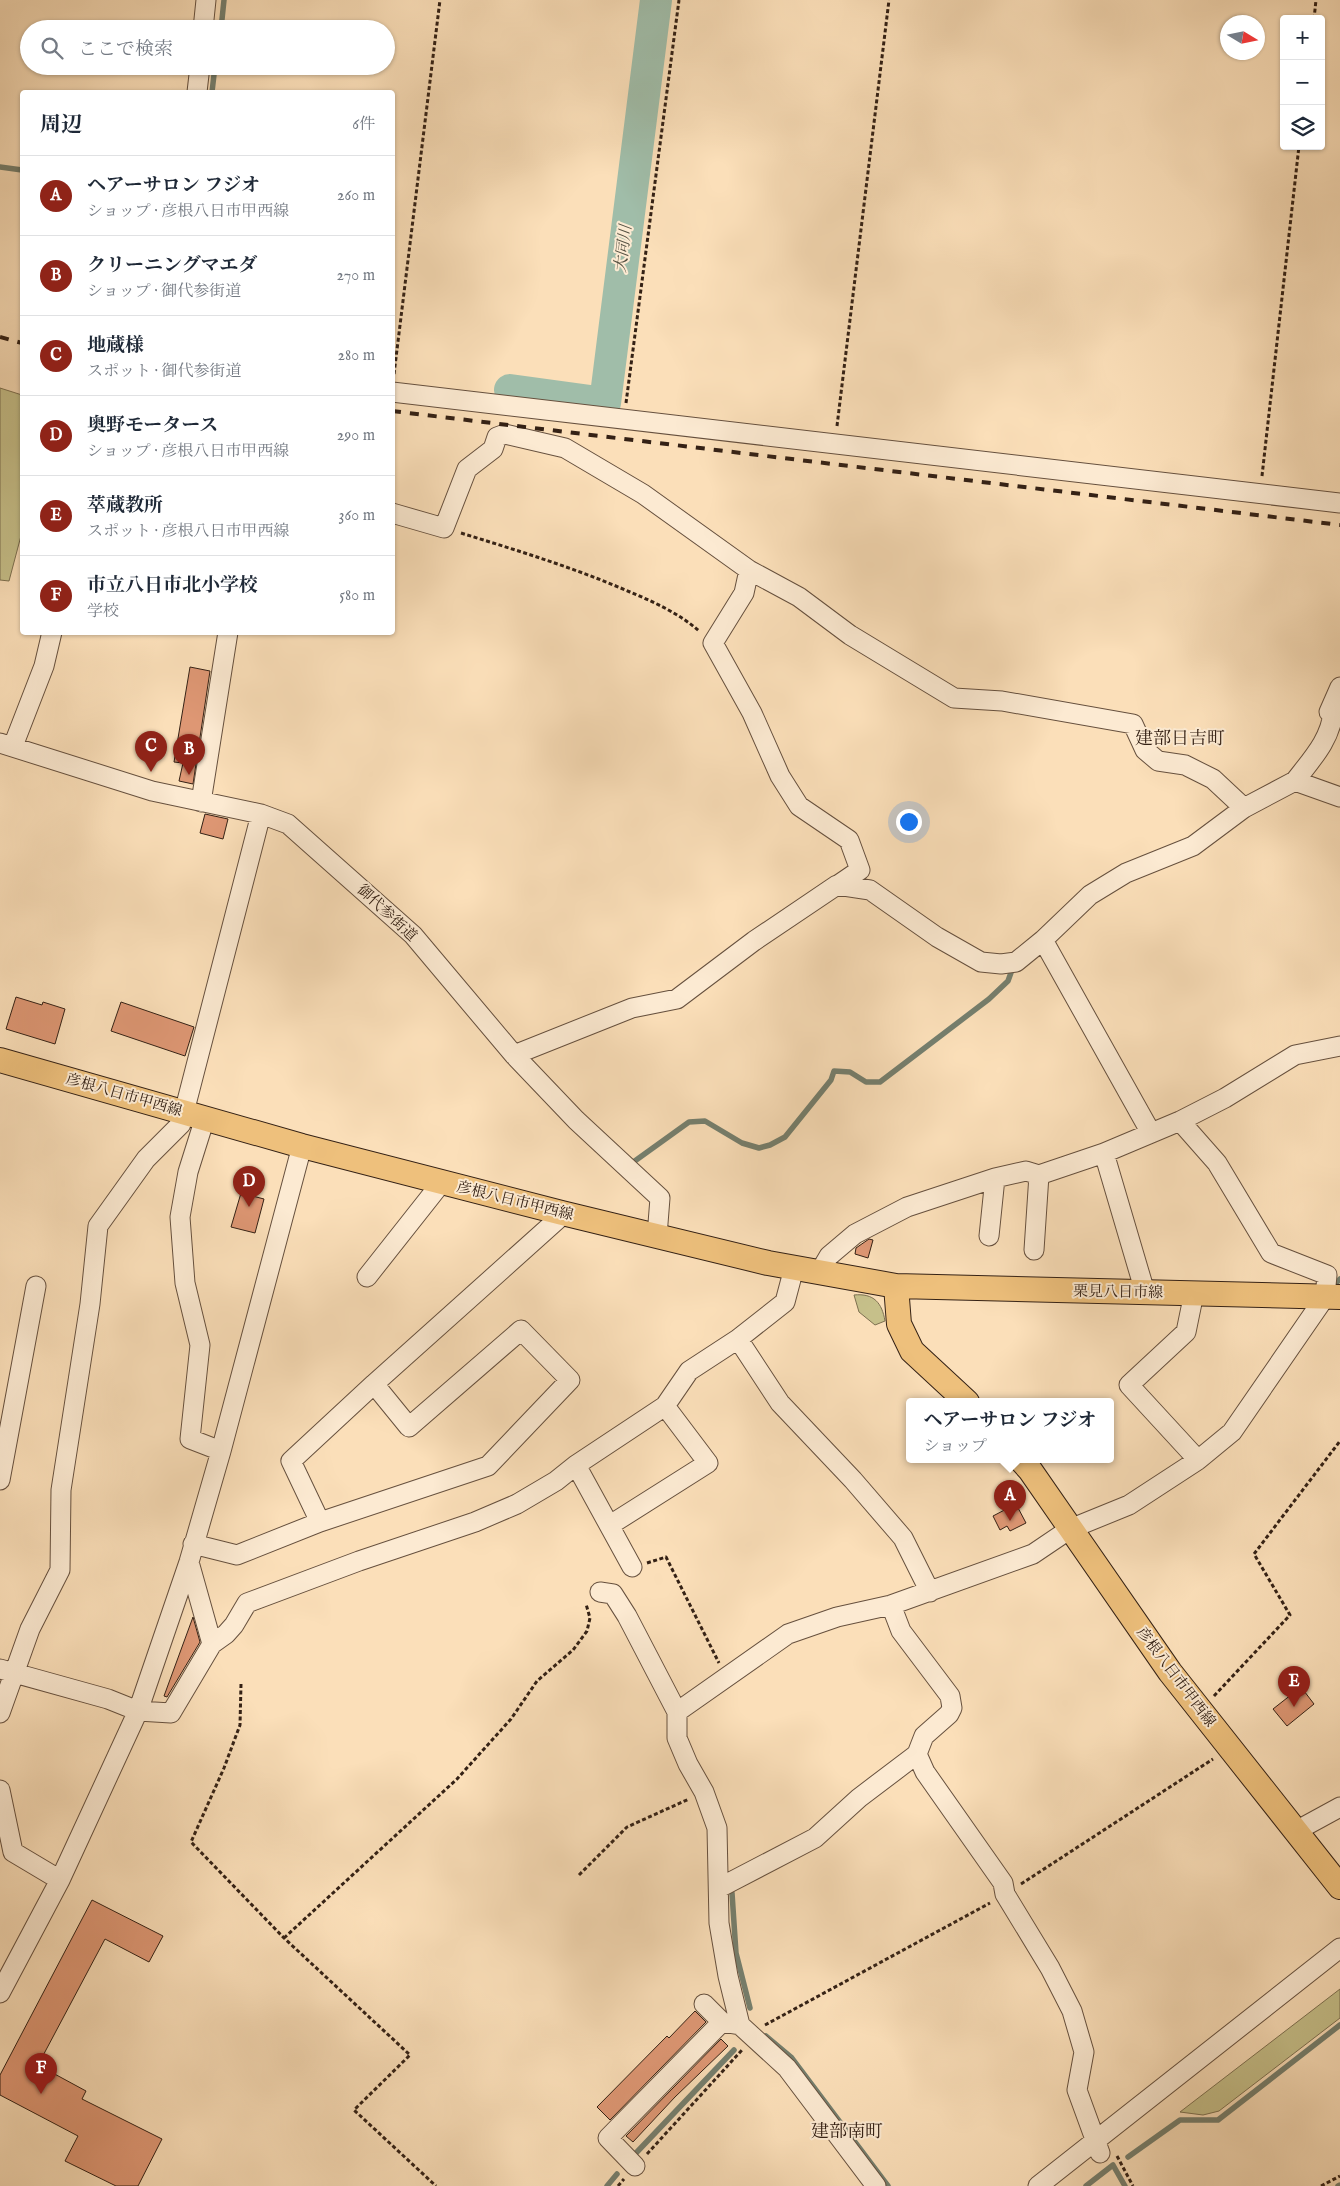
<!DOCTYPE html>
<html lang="ja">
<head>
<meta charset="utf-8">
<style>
	:root { --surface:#fff; --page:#f6f6f7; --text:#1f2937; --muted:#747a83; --line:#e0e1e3; --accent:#8f2418 }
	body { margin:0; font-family:"IM FELL English","Noto Serif JP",serif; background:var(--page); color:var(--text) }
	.controls { position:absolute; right:15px; top:15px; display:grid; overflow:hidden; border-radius:5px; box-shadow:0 1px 4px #0004 }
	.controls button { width:45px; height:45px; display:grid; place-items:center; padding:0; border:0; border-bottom:1px solid var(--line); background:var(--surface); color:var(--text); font:25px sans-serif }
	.compass { position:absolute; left:1220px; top:15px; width:45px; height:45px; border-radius:50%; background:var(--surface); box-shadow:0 1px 4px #0004; rotate:100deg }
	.you { position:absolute; left:908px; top:821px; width:18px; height:18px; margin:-12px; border:4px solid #fff; border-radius:50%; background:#1a73e8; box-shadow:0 0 0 8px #1a73e833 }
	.badge { display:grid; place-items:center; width:32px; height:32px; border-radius:50%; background:var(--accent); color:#fff; font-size:16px; font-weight:700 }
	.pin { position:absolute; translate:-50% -41px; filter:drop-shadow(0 1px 2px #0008) }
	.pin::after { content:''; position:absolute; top:26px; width:18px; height:15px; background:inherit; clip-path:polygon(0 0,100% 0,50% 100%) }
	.popup { position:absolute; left:906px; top:1398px; width:208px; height:65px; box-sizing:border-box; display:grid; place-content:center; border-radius:5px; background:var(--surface); filter:drop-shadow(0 1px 4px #0005); font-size:16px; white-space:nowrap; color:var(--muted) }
	.popup b { font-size:19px; color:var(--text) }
	.popup::after { content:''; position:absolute; left:50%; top:100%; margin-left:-10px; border:10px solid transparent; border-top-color:var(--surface) }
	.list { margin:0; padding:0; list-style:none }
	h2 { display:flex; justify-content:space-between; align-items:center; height:65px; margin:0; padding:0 20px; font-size:21px }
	h2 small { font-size:16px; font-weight:400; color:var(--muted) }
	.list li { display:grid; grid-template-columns:32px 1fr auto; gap:15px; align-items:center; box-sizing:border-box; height:80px; padding:0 20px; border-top:1px solid var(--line) }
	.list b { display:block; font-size:19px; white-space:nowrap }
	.list p { margin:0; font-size:16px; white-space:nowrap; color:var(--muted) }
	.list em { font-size:16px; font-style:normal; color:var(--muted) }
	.icon { flex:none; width:28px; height:28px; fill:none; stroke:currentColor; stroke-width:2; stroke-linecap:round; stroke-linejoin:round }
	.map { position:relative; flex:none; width:1340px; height:2186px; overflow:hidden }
	.search { position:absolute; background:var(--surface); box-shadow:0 1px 4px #0004; left:20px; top:20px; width:375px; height:55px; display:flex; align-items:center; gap:12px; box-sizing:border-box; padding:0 18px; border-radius:28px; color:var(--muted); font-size:19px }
	.panel { position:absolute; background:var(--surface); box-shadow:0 1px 4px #0004; left:20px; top:90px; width:375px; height:545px; border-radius:5px }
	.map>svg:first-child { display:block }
	.green { fill:#c6c08a; stroke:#7d7050 }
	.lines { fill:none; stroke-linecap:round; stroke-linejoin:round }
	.stream { stroke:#757f6e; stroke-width:5.5 }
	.river { stroke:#a0bda9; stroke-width:32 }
	.building { fill:#de9774; stroke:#342115 }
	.minor-casing { stroke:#66503e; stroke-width:21 }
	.major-casing { stroke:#342115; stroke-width:26 }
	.path { stroke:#342115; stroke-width:3; stroke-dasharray:4 2.5; stroke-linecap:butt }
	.minor { stroke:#fcead2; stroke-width:19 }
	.major { stroke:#eec07c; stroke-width:24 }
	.rail { stroke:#342115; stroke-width:4; stroke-dasharray:9 9; stroke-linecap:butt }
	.labels { text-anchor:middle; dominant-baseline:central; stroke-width:4; stroke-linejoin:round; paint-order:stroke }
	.street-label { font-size:15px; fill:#342115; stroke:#fcead2 }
	.water-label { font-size:16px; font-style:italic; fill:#545041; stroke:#fcead2 }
	.quarter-label { font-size:18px; fill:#342115; stroke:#fcead2 }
</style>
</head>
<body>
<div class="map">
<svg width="1340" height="2186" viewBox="0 0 1340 2186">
	<rect width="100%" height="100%" fill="#fbdfb9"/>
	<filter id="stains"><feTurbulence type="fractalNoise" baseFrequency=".004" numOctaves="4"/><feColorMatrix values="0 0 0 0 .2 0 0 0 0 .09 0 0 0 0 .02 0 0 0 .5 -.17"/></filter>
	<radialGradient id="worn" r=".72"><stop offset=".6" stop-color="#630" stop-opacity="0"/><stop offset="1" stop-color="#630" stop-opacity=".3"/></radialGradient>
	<!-- green -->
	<path class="green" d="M0 388 22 395V532L9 581 0 580Z
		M854 1295C874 1293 882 1303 885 1321L875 1325 859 1312Z
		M1340 1989V2018L1219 2111 1203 2115 1180 2112Z"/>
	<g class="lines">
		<!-- stream -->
		<path class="stream" d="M221 29 224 0
			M212 92 215 66
			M0 167 22 170
			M632 1163 689 1122 705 1121 742 1143 759 1148 770 1145 785 1137 831 1080 834 1071 850 1072 866 1082H880L989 999 1008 981 1013 967
			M1337 1282 1340 1279
			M732 1893 736 1953 750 2008
			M766 2036 791 2057 888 2186
			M636 2153 734 2050
			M1128 2157 1180 2120H1218L1340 2025
			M607 2186 617 2174
			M1086 2186 1113 2165 1125 2186
			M1338 2186 1340 2185"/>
		<!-- river -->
		<path class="river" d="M510 390 605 403 656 0"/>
	</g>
	<!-- building -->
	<path class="building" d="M190 667 210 671 193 784 179 781 183 763 174 762Z
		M205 814 228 819 223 839 200 833Z
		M16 997 42 1005 43 1002 65 1009 55 1044 6 1029Z
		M121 1002 194 1027 185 1056 111 1031Z
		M241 1193 264 1199 255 1233 231 1227Z
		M869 1239 873 1240 868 1258 855 1254 856 1248Z
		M1016 1504 1026 1523 1010 1531 1007 1526 1000 1530 993 1516Z
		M193 1617 200 1642 167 1697 164 1696Z
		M1301 1687 1314 1704 1287 1726 1273 1709Z
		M92 1900 163 1936 149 1962 105 1939 38 2065 86 2091 82 2099 162 2139 138 2186H116L65 2161 78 2136 0 2095V2075Z
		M695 2011 706 2022 610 2120 597 2107 667 2036 669 2038Z
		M721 2039 728 2046 675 2097 633 2142 626 2136Z"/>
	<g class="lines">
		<!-- minor casing -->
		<g class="minor-casing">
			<path id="minor" d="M203 29 206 0
				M197 92 200 66
				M392 392 1340 503
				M392 513 444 528 467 469 493 449 497 437 505 434 565 448 643 494 749 570
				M0 743 152 791 261 814 288 824 413 935 514 1055 576 1120 660 1198 657 1236
				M13 746 44 666 52 632
				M1295 781C1311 760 1331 739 1333 712H1329L1340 687
				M201 802 228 632
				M838 885 860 870 849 840 799 806 780 776 752 713 713 643 744 593 749 570 799 597 850 635 954 698 1002 701 1133 724 1145 750 1158 761 1185 765 1213 779 1244 808
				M1043 940 1151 1133
				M514 1055 632 1008 677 999 754 941 837 885 870 890 937 937 981 962 1001 964 1016 962 1043 940 1090 895 1126 873 1193 846 1244 808 1295 781 1340 797
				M205 1118 188 1172 180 1217 185 1283 200 1345 190 1439 221 1451
				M1104 1153 1145 1292
				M989 1236 995 1178
				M1034 1250 1039 1175
				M819 1273 829 1256 855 1234 907 1207 995 1178 1026 1171 1039 1175 1104 1153 1180 1121 1225 1098 1295 1055 1340 1046
				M367 1277 442 1182
				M1194 1293 1186 1332 1129 1385 1198 1460
				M738 1339 780 1403 853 1480 903 1538 930 1592
				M576 1465 632 1567
				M0 1480 36 1286
				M320 1522 291 1461 374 1384
				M610 1525 708 1463 665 1406
				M193 1544 237 1555 320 1522 488 1466 570 1380 521 1330 409 1427 374 1384 557 1220 562 1213
				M600 1592 613 1594 627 1616 677 1712
				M891 1605 901 1631 950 1696 952 1708 949 1714 924 1736 917 1754 925 1772 1003 1883 1005 1894 1050 1968 1072 2011 1084 2052 1077 2090 1100 2153
				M212 1644 226 1634 234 1625 247 1603 359 1561 475 1522 517 1504 556 1481 576 1465 665 1406 689 1371 738 1339 785 1302 794 1268
				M0 1669 108 1699 138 1711 171 1713 212 1644 189 1562
				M0 1713 30 1629 60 1570 61 1490 90 1304 98 1226 146 1159 181 1124 261 814
				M0 1790 13 1852 60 1880
				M1296 1831 1340 1807
				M719 1888 815 1838 859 1798 917 1754
				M0 1993 60 1880 138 1711 189 1562 221 1451 302 1146
				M704 2004 722 2022 740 2025 787 2068 876 2186
				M740 2025 728 1976 719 1923 717 1828 704 1792 688 1764 677 1738V1712L788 1634 837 1617 891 1605 1033 1554 1070 1529 1129 1505 1198 1460 1232 1432 1325 1297 1327 1275 1271 1253 1217 1163 1180 1121
				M635 2166 608 2138 722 2022
				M1038 2186 1340 1948"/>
		</g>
		<!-- major casing -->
		<g class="major-casing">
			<path id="major" d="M0 1060 302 1146 562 1213 768 1263 896 1286 1340 1297
				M896 1286 899 1324 912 1351 967 1402
				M1021 1460 1030 1470 1170 1672 1340 1887"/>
		</g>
		<!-- path -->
		<path class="path" d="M1314 19 1316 0
			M394 374 440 0
			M626 403 679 0
			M837 426 889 0
			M1262 476 1299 146
			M461 533C519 551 575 568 630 592 654 602 680 614 699 631
			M647 1563 666 1557 719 1663
			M241 1684 240 1725 224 1768 191 1842 284 1938 410 2055 354 2110 436 2186
			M1214 1696 1290 1615 1254 1554 1340 1441
			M579 1875 627 1827 689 1799
			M1021 1884 1213 1759
			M284 1938 457 1779 511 1719 537 1681 573 1650 587 1631 590 1618 586 1604
			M765 2025 990 1903
			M647 2154 742 2050
			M1117 2156 1133 2186
			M618 2186 624 2179
			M1321 2186 1340 2176"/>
		<!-- minor -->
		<use href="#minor" class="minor"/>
		<!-- major -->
		<use href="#major" class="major"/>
		<!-- rail -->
		<path class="rail" d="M0 337 22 343
			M392 411 1340 525"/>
	</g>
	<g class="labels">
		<!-- street labels -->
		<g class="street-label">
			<text transform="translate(387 913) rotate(43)">御代参街道</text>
			<text transform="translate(124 1095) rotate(16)">彦根八日市甲西線</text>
			<text transform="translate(515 1201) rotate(14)">彦根八日市甲西線</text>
			<text transform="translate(1118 1292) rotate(1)">栗見八日市線</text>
			<text transform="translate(1176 1677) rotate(53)">彦根八日市甲西線</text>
		</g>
		<!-- water labels -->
		<g class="water-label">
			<text transform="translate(624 249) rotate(-83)">大同川</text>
		</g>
		<!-- quarter labels -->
		<g class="quarter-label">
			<text x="1180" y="739">建部日吉町</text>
			<text x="847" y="2132">建部南町</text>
		</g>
	</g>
	<rect width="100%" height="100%" filter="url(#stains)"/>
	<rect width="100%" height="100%" fill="url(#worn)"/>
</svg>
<div class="controls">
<button>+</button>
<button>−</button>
<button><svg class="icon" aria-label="layers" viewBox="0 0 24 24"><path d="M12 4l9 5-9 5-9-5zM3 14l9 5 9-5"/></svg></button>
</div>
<svg class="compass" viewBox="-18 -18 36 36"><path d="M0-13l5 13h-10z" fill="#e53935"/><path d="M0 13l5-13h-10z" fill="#747a83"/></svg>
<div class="you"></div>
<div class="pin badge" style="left:1010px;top:1521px">A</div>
<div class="popup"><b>ヘアーサロン フジオ</b>ショップ</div>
<div class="pin badge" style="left:189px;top:775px">B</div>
<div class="pin badge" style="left:151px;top:772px">C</div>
<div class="pin badge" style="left:249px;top:1207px">D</div>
<div class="pin badge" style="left:1294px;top:1707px">E</div>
<div class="pin badge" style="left:41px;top:2094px">F</div>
<div class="search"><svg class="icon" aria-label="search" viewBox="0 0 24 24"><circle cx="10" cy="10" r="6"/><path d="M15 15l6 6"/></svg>ここで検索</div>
<section class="panel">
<h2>周辺<small>6件</small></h2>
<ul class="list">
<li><span class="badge">A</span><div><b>ヘアーサロン フジオ</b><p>ショップ · 彦根八日市甲西線</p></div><em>260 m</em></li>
<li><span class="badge">B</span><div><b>クリーニングマエダ</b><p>ショップ · 御代参街道</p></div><em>270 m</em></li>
<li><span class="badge">C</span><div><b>地蔵様</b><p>スポット · 御代参街道</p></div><em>280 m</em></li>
<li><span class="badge">D</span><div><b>奥野モータース</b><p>ショップ · 彦根八日市甲西線</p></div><em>290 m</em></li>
<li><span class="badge">E</span><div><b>萃蔵教所</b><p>スポット · 彦根八日市甲西線</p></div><em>360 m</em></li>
<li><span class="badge">F</span><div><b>市立八日市北小学校</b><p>学校</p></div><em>580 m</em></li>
</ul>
</section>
</div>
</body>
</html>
